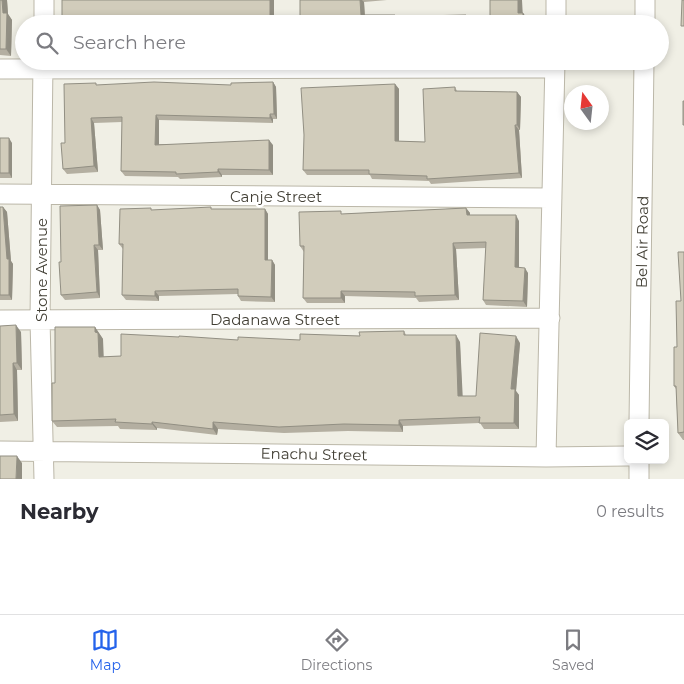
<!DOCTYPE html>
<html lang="en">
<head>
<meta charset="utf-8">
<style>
	:root { --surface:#fff; --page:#f2f2f3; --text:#2b2b33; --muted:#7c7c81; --line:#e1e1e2; --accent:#2563eb }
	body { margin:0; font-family:Montserrat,sans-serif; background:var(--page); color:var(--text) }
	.controls { position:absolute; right:15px; bottom:15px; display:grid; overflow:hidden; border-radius:8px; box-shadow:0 2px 8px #0003 }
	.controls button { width:45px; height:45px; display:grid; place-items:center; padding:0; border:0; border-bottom:1px solid var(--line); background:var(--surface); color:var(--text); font:25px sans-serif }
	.compass { position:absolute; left:564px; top:85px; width:45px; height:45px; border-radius:50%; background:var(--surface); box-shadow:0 2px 8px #0003; rotate:345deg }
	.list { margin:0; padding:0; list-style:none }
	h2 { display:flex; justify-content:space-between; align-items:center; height:65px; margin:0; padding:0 20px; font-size:21px }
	h2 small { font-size:16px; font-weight:400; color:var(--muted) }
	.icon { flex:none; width:28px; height:28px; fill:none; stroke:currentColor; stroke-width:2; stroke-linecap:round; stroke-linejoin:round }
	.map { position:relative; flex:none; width:684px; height:479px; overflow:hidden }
	.search { position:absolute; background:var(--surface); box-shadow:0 2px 8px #0003; left:15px; right:15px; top:15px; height:55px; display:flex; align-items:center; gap:12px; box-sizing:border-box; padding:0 18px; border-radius:28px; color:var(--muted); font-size:19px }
	.sheet { height:135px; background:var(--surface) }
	nav { display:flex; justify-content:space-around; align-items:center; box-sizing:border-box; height:70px; border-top:1px solid var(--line); background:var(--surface); font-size:14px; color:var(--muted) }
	nav a { display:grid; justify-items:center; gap:2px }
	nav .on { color:var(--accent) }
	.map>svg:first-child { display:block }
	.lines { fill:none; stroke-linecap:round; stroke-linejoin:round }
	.minor-casing { stroke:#bbb7a8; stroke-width:21 }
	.minor { stroke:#fff; stroke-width:19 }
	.wall { fill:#b4afa1 }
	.shaded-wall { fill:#928f83 }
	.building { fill:#d1ccbb; stroke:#928f83 }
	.labels { text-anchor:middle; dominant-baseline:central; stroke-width:5; stroke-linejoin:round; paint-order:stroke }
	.street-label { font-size:15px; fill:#423f35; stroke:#fff }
</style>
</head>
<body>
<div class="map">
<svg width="684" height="479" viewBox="0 0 684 479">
	<rect width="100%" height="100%" fill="#f0efe5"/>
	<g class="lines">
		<!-- minor casing -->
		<g class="minor-casing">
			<path id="minor" d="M44 24V0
				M556 24V0
				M645 24V0
				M43 61 40 320 44 479
				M0 69 555 68
				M0 194 552 198
				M0 320 550 318
				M639 423 644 61
				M0 451 546 457 628 456
				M546 457 555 61
				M639 460V479"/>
		</g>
		<!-- minor -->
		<use href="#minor" class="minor"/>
	</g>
	<!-- wall -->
	<path class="wall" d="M0 0H7L8 14 12 20 11 56 0 55Z
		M300 0H387L364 2 365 15H395L399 21V24Z
		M273 82 276 87 277 119H273V123L159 120V144L273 145V175H222V177L180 179 178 177 125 176 121 171 122 122 94 123 98 172 67 174 63 169 65 143 97 85H231Z
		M395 84 399 89V141L425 142 455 87 457 91 517 92 521 97 520 130H519L522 178 431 184 429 181 372 179 370 175H307L303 170Z
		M0 138 12 143V178H0Z
		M97 205 100 210 103 250H98L100 298 65 300 61 295Z
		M0 207H3L7 212 11 261 13 264 12 300H0Z
		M466 208 470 213V215L519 221V267L528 273 527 307 486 305 483 300 486 248 456 249 459 300 419 302 416 298 345 296V303H307L303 298 304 252 300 246 343 214Z
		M265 209 268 214V260H272L275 265V302L241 301 238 296V294L159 296V301L126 300 122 295 123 249 119 244 152 210Z
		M684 252V440H683L678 433 676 389 674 386 681 301Z
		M0 326 21 332 22 370H17L18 421 0 422Z
		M95 327 103 339V357L121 356 238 340H300L360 336 404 331 406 335 460 342 462 396H476L520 343 516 391 519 395V429H484L480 423 403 426V432L348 431 284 433 218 429 217 435 157 428V430L120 429 118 426 57 427 52 421 55 383Z"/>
	<!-- shaded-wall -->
	<path class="shaded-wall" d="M2 0H7L8 14 12 20 11 56 6 49Z
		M270 0H274V24H270Z
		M360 0H362L364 2 365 21 361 15Z
		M518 0H522L523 19 518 13Z
		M523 13 528 19 527 24H523Z
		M395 15 399 21V24H395Z
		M466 15 470 21V24H467Z
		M273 82 276 87 277 119 274 114Z
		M395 84 399 89V146L395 141Z
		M517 92 521 97 520 130 517 125Z
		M270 114 273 119V123L270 118Z
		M156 115 159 120V150L155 145Z
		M91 118 94 123 98 172 94 166Z
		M515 125 519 130 522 178 519 173Z
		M9 138 12 143V178L9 173Z
		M269 140 273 145V175L269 170Z
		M218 169 222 175V177L218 172Z
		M97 205 100 210 103 250 99 245Z
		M3 207 7 212 11 261 13 264 12 300 9 295Z
		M466 208 470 213V220L467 215Z
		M265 209 268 214V265L265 260Z
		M516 215 519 221V273L515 267Z
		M453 243 456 249 459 300 455 295Z
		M94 245 98 250 100 298 97 292Z
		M272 260 275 265V302L271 297Z
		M525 268 528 273 527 307 523 301Z
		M155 291 159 296V301L155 296Z
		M341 291 345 296V303L341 298Z
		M16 325 21 332 22 370 17 363Z
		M95 327 103 339 104 363 99 357 95 332Z
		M456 335 460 342 463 402 458 396Z
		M516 336 520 343 516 391 519 395V429L514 423 511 389Z
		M13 363 17 370 18 421 14 414Z
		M399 420 403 426V432L399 425Z
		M152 422 157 428V430L152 424Z
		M213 422 218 429 217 435 213 429Z
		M17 456 22 463V479H16Z"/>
	<!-- building -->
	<path class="building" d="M0 0H2L3 13H7L6 49H0Z
		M62 0H270V24H62Z
		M300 0H360L361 15H395V24H300Z
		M490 0H518V13H523V24H490Z
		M682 0H684V26H681Z
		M466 15 467 24H420V16Z
		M154 82 231 85V83L273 82 274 114H270V118L156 115 155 145 269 140V170L218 169V172L176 174V172L121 171 122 117 91 118 94 166 63 169 61 143H65L64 84 96 83V85Z
		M395 84V141L425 142 423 89 455 87V91L517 92V125H515L519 173 427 179V176L369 174V170H303L304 135 301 88Z
		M683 101H684V125H683Z
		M0 138H9V173H0Z
		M97 205 99 245H94L97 292 61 295 59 262H61L60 206Z
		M0 207H3L7 259H9V295H0Z
		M211 207V209H265V260H272L271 297 238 296V289L155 291V296L122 295 123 244H119L120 209 151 208V210Z
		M466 208 467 215H516L515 267 525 268 523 301 483 300 486 242 453 243 455 295 415 296V292L341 291V298H303L304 246H300L299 212 341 211V214Z
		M678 252H684V432L678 433 676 386H674V347H677L676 301H681Z
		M16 325 17 363H13L14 414 0 415V326Z
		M55 327H95V332L98 333 99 357 121 356V334L179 337V336L238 340V337L300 340V334L360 336 359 332 404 331V335H456L458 396H476L480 333 516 336 511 389H515L514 423H479L480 417 399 420V425L344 424 279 427 213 422V429L152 422V424L115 422 116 419 52 421V383H55Z
		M0 456H17L16 479H0Z"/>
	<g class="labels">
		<!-- street labels -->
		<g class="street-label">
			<text x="276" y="196">Canje Street</text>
			<text transform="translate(642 242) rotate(-89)">Bel Air Road</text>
			<text transform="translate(41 270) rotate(-90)">Stone Avenue</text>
			<text x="275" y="319">Dadanawa Street</text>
			<text transform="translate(314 454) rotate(1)">Enachu Street</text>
		</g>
	</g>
</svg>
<div class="controls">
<button><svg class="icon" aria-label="layers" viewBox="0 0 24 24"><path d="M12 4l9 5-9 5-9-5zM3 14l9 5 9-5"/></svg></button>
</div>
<svg class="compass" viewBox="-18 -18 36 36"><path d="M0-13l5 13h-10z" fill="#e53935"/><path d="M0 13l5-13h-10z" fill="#7c7c81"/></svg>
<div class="search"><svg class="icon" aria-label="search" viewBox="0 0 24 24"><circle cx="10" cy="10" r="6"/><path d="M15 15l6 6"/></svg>Search here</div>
</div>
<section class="sheet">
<h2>Nearby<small>0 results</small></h2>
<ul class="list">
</ul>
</section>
<nav>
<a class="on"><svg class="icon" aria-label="map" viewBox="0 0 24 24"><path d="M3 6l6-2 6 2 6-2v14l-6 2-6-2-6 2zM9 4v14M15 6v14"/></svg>Map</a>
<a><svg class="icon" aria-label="directions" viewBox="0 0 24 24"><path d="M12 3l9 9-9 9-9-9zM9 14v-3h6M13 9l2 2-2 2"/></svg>Directions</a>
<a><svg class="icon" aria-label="saved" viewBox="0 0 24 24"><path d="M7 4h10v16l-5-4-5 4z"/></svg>Saved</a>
</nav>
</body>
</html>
